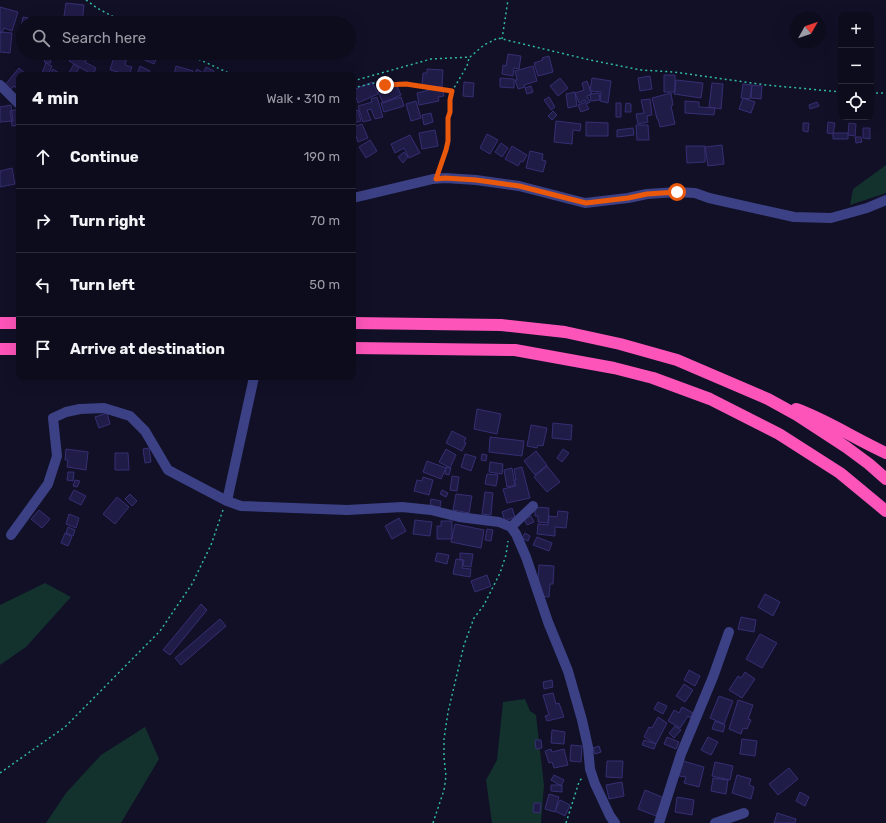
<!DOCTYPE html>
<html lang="en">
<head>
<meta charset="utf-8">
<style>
	:root { --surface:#0d0c1d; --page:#1b1a2a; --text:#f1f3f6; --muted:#9a9ba4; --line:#2d2c3b }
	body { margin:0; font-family:Rubik,sans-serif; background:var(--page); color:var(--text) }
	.controls { position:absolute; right:12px; top:12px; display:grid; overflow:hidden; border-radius:8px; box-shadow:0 4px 16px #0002 }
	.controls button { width:36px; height:36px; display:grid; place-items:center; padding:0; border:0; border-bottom:1px solid var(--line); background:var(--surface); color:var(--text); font:20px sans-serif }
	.compass { position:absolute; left:790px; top:12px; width:36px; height:36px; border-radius:50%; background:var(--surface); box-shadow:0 4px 16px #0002; rotate:50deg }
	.stop { position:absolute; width:12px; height:12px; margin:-9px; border:3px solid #ea580c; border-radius:50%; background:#fff }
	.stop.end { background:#ea580c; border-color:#fff; box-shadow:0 1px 4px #0008 }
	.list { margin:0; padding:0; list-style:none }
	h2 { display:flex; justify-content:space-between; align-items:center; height:52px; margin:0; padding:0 16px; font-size:17px }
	h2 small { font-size:13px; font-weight:400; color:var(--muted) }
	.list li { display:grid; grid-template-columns:26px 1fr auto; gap:12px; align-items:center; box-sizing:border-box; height:64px; padding:0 16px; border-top:1px solid var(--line) }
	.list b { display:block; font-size:15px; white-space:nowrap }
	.list em { font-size:13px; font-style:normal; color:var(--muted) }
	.icon { flex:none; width:22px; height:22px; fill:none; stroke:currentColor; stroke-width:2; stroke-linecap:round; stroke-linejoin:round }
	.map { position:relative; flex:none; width:886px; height:823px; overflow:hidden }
	.search { position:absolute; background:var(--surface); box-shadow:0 4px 16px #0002; left:16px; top:16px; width:340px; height:44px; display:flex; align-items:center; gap:10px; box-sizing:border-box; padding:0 14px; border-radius:22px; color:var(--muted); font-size:15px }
	.panel { position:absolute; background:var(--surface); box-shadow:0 4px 16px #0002; left:16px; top:72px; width:340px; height:308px; border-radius:8px }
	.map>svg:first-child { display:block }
	.green { fill:#13312d }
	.building { fill:#201c48; stroke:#352f73 }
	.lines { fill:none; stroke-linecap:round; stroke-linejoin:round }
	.path { stroke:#31b8a0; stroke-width:1.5; stroke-dasharray:2 3; stroke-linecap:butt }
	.minor { stroke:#3c4185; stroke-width:10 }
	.motorway { stroke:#fc54b8; stroke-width:12 }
	.route { stroke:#ea580c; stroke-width:5 }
</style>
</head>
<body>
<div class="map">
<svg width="886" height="823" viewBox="0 0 886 823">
	<rect width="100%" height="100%" fill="#111027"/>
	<!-- green -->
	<path class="green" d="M886 165V193L850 205 853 189Z
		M45 583 71 597 26 647 0 665V605Z
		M525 699 530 711 536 715 544 785 541 823H492L486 780 497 760 503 702Z
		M145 727 159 759 121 823H46L66 793 101 755Z"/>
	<!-- building -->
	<path class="building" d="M66 3 84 5 82 23H63Z
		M0 7 18 12 12 31 4 28 2 33 0 32Z
		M23 17 28 18 27 23H23V33L20 32Z
		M0 32 12 33 10 53 0 52Z
		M31 53H48V55L31 57Z
		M115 53 127 55 128 53H136L134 59 127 57 125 65 132 67 129 75 110 70Z
		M142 53H153L158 55 154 64 140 58Z
		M73 54 79 57 80 55 87 59 85 62 96 68 93 75 69 61Z
		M508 54 521 56 519 69 514 68 513 76 502 74 503 65 506 66Z
		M549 56 553 72 538 76 534 63 543 60 542 58Z
		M44 58H50L51 63H45Z
		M46 63 52 66 48 75H41Z
		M74 64 79 68 76 73 78 75 68 74Z
		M140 66 150 71 148 75H134L135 73 137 74Z
		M176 66 193 71 192 75H174Z
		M533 66 537 81 524 85 525 87 518 89 515 80H517L515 71Z
		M206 67 214 71 212 75H194L197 69 203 73Z
		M19 68 27 75H19V90L14 86 9 91 4 86Z
		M53 69 62 75H49Z
		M427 69 443 70 442 87 422 85 423 73H427Z
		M664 75H675V92H664Z
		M650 76 652 89 640 91 638 78Z
		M500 78 514 79V88L500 87Z
		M560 78 568 88 558 96 550 86Z
		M592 78 611 81 608 103 600 101 601 92 590 91Z
		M676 80 703 83 701 98 674 94Z
		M587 81 592 94 587 96 590 102 586 104 589 109 581 112 578 105 586 102 585 100 579 103 575 93 584 90 582 83Z
		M372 82 378 94 358 103 353 90Z
		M464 82 474 83 473 97 463 96Z
		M712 83 723 84 721 109 709 107Z
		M396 84 401 95 383 103 378 92Z
		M743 84 752 85 750 99 741 98Z
		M752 85 762 86 761 99 751 98Z
		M531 86 533 92 527 94 525 88Z
		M442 87 444 96 438 97 439 101 419 105 417 93Z
		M575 92 577 106 568 108 566 94Z
		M599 93 600 100 591 101 590 94Z
		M671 93 673 105 671 106 675 124 660 127 658 119H657L652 98Z
		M377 97 383 117 375 119 371 109 367 110 371 120 363 122 358 106 372 102 371 99Z
		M401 97 404 106 384 112 381 103Z
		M549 97 555 107 551 110 544 100Z
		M743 98 755 102 751 113 739 109Z
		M650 99 652 115 647 116 648 122 638 124 636 114 644 113 641 100Z
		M416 101 421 118 411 121 406 104Z
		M685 101 699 102V107L715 108 714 115 685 113Z
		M817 102 819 106 810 109 809 105Z
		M616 103H621V117H616Z
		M626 103 631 104V112H625Z
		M11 105 13 121 0 122V107Z
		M19 109V125L12 126 10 111Z
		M358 110 361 121 353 123V111Z
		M553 111 557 115 552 120 548 116Z
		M431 113 433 122 424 125 422 115Z
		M556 121 581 124 580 131 573 130 572 144 554 142Z
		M586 122 608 123V136H586Z
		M828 122 835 123 833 134 827 133Z
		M803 123H809L808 132 803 131Z
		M849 123 856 124 855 136 848 135Z
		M362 124 368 138 358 142 353 127Z
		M636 125H648L649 140H637Z
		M633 128 634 135 617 137V130Z
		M863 128H870V139L863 138Z
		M435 130 438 146 422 149 419 133Z
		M833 133H848V139H833Z
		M487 134 498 140 490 154 480 148Z
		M410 135 420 153 409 158 404 148 395 153 391 144Z
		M855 137H861L862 142 856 143Z
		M370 140 377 151 366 158 359 147Z
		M501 143 508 148 502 157 495 152Z
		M722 145 724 164 708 166 705 147Z
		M512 146 527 155 523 162 521 161 518 166 505 159Z
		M686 146H705V162L687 163Z
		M530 151 543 154 542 160 546 161 543 172 526 168Z
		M404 152 408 157 403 163 398 157Z
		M12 168 15 184 0 187V171Z
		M477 409 501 414 497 434 474 429Z
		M107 413 110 424 99 428 95 417Z
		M553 423 572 425 571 440 552 438Z
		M531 425 547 428 543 446 538 445 537 448 527 446Z
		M452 431 466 438 464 442 466 443 462 451 446 443Z
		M490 437 524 441 522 456 489 452Z
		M149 448 151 462 145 463 143 449Z
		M66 449 88 452 86 470 67 467 68 460H65Z
		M446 449 456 455 450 468 439 462Z
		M563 449 569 453 562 462 557 458Z
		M536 451 547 465 535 475 524 461Z
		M115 453H128L129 470H115Z
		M465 454 476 457 471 471 461 467Z
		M482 454 487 455 486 461 481 460Z
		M427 461 446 468 441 479 423 472Z
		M490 462 503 464 502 474 489 472Z
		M547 466 560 482 547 492 534 477Z
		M446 467 451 468 449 475 445 474Z
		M522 467 530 498 507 503 503 489 516 486 514 480H516L514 469Z
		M512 468 515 485 507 487 504 470Z
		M68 472H74L73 481 67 480Z
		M487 474 498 475 496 486 485 484Z
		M452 476 459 477 457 491 450 490Z
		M423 477 433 480 429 495 414 491 417 480 422 481Z
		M75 480 80 481 77 487 73 486Z
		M74 490 86 496 81 505 69 499Z
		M442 490 448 493 446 497 440 494Z
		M485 492 493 493 491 515 482 514Z
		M130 494 137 501 132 506 125 499Z
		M456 494 472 496 469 513 453 510Z
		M117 497 129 507 115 524 103 514Z
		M431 499 441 501 440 507 430 506Z
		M535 507 549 508 548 523 538 522V516H535Z
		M512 508 515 517 505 521 502 512Z
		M39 510 50 519 42 528 31 519Z
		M558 511 568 512 566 528 555 527V536L537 534 538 524 548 525 549 516 557 517Z
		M69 514 79 518 76 528 66 524Z
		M531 516 534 522 527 525 524 519Z
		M399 518 406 531 392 539 385 526Z
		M415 520 432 522 430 536 413 534Z
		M441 521H452V539H437V526H441Z
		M455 524 484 530 481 548 451 542Z
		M68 527 75 530 73 536 66 533Z
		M487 529 493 530 491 541 485 540Z
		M65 533 72 537 68 546 61 543Z
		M525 533 530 536 528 541 522 538Z
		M537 537 552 543 549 551 533 545Z
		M437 553 449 555 447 564 435 561Z
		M460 553 473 554 471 567 463 566 464 560H460Z
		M456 559 463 560 462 568 471 569 470 577 453 574Z
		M539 565 554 566 553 584H550L549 597 537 596Z
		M487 575 491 586 475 592 471 581Z
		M765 594 780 602 773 616 758 607Z
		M201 604 207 610 170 655 163 650Z
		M741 617 756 620 754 632 738 629Z
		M220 619 226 626 181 665 175 658Z
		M760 634 777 643 762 668 746 659Z
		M689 670 700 676 695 686 684 680Z
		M745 672 755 679 742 698 729 690 738 676 741 678Z
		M552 680 553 687 544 689 543 682Z
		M684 684 693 690 685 702 676 696Z
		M553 693 556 704 559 703 564 717 547 721 545 716 549 715 543 695Z
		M719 696 733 701 724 724 710 718Z
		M738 700 753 705 748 719 751 720 747 729 743 728 741 734 729 729Z
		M658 702 667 706 663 714 654 709Z
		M682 707 693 713 690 718 688 716 680 728 668 721 674 710 679 713Z
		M658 717 667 723 656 744 644 737 649 727 652 728Z
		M715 721 725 725 723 732 712 729Z
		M675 726 681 730 674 738 669 733Z
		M552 730 565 732 564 744 551 743Z
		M667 737 679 742 676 749 664 744Z
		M708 737 718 742 711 755 701 750Z
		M742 739 757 741 755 756 740 754Z
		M535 740H541L542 748 536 749Z
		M644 740 656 744 654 749 642 745Z
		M571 745 582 746 581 762 570 761Z
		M599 746 601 752 595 754 593 748Z
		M551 749 552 752 564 749 568 765 554 768 552 762 549 763 545 751Z
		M607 761H623L622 778 606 777Z
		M683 761 704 767 699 787 684 783 686 777 679 776Z
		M715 762 733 766 730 780 712 776Z
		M789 768 798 779 778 795 769 784Z
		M554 775 564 780 561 786 551 780Z
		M737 775 751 779 749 785 754 787 751 799 732 793Z
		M713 778 728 780 726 794 711 791Z
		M622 782 624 796 609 799 606 785Z
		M551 785H562V792L551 791Z
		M645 790 664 798 656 816 638 809Z
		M800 792 809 797 805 806 796 801Z
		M549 794 559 797 555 812 545 809Z
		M677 797 694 800 692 815 675 812Z
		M560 800 570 805 565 816 555 811Z
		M534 803H541L540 813 533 812Z
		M777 813 796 819 795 823H774Z"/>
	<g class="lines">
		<!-- path -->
		<path class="path" d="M86 0 97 8 125 23
			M502 39 508 0
			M185 53 233 75
			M353 81 431 59 470 57 484 45 498 38 590 60 641 70 674 72 766 85 841 92
			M353 88 374 83 385 85 406 84 452 91
			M871 93H886
			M440 170 448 141V118L450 112V100L451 93 467 66 469 58
			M0 773 65 727 160 631 192 584 211 545 223 510
			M433 823 444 790 446 776 444 758V739L448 712 464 645 474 618 484 605 500 573 506 555 508 541
			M566 823 579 782 582 778"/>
		<!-- minor -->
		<path class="minor" d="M0 85 19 104
			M353 198 433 179 445 178 476 180 519 186 585 203 628 198 647 194 677 192 695 193 709 198 794 217 831 218 867 208 886 200
			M227 501 254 377
			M511 527 533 506
			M11 535 48 484 57 456 53 418 66 412 80 409 104 408 130 416 145 431 168 470 227 501 241 506 347 510 402 507 431 510 459 517 499 522 511 527 516 534 526 557 548 622 568 671 582 720 588 747 590 769 595 784 610 816 615 823
			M659 823 681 754 713 677 729 632
			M715 823 744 813"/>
		<!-- motorway -->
		<path class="motorway" d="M0 323H19
			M353 323 501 325 565 332 620 344 677 360 768 399 797 415 846 447 869 464 886 479
			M353 348 515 350 614 368 653 378 710 399 779 434 840 473 886 511
			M0 349H19
			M796 409C827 420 855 439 886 453"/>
	</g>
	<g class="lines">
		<!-- route -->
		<path class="route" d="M385 85 406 84 452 91 450 100V112L448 118V141L446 150 436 179 445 178 476 180 519 186 586 203 628 198 647 194 677 192"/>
	</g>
</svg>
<div class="controls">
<button>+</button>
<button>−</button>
<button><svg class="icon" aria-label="locate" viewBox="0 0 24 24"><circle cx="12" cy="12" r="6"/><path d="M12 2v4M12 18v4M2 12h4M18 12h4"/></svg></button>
</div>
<svg class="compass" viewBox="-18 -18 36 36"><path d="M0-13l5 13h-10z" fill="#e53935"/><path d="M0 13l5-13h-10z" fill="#9a9ba4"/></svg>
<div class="stop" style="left:677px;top:192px"></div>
<div class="stop end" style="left:385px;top:85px"></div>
<div class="search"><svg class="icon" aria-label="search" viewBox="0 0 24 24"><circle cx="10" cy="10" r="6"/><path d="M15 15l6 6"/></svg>Search here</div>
<section class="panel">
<h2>4 min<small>Walk · 310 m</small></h2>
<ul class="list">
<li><svg class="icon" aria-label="ahead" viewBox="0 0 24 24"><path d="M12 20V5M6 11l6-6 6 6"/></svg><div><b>Continue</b></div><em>190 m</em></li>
<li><svg class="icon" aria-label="right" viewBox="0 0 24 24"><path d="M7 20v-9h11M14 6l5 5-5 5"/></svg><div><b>Turn right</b></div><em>70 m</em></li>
<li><svg class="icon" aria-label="left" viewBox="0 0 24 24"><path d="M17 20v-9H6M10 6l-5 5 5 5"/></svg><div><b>Turn left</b></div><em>50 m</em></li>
<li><svg class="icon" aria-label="arrive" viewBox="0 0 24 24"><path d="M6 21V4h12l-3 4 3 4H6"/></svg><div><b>Arrive at destination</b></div></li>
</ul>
</section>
</div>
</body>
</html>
